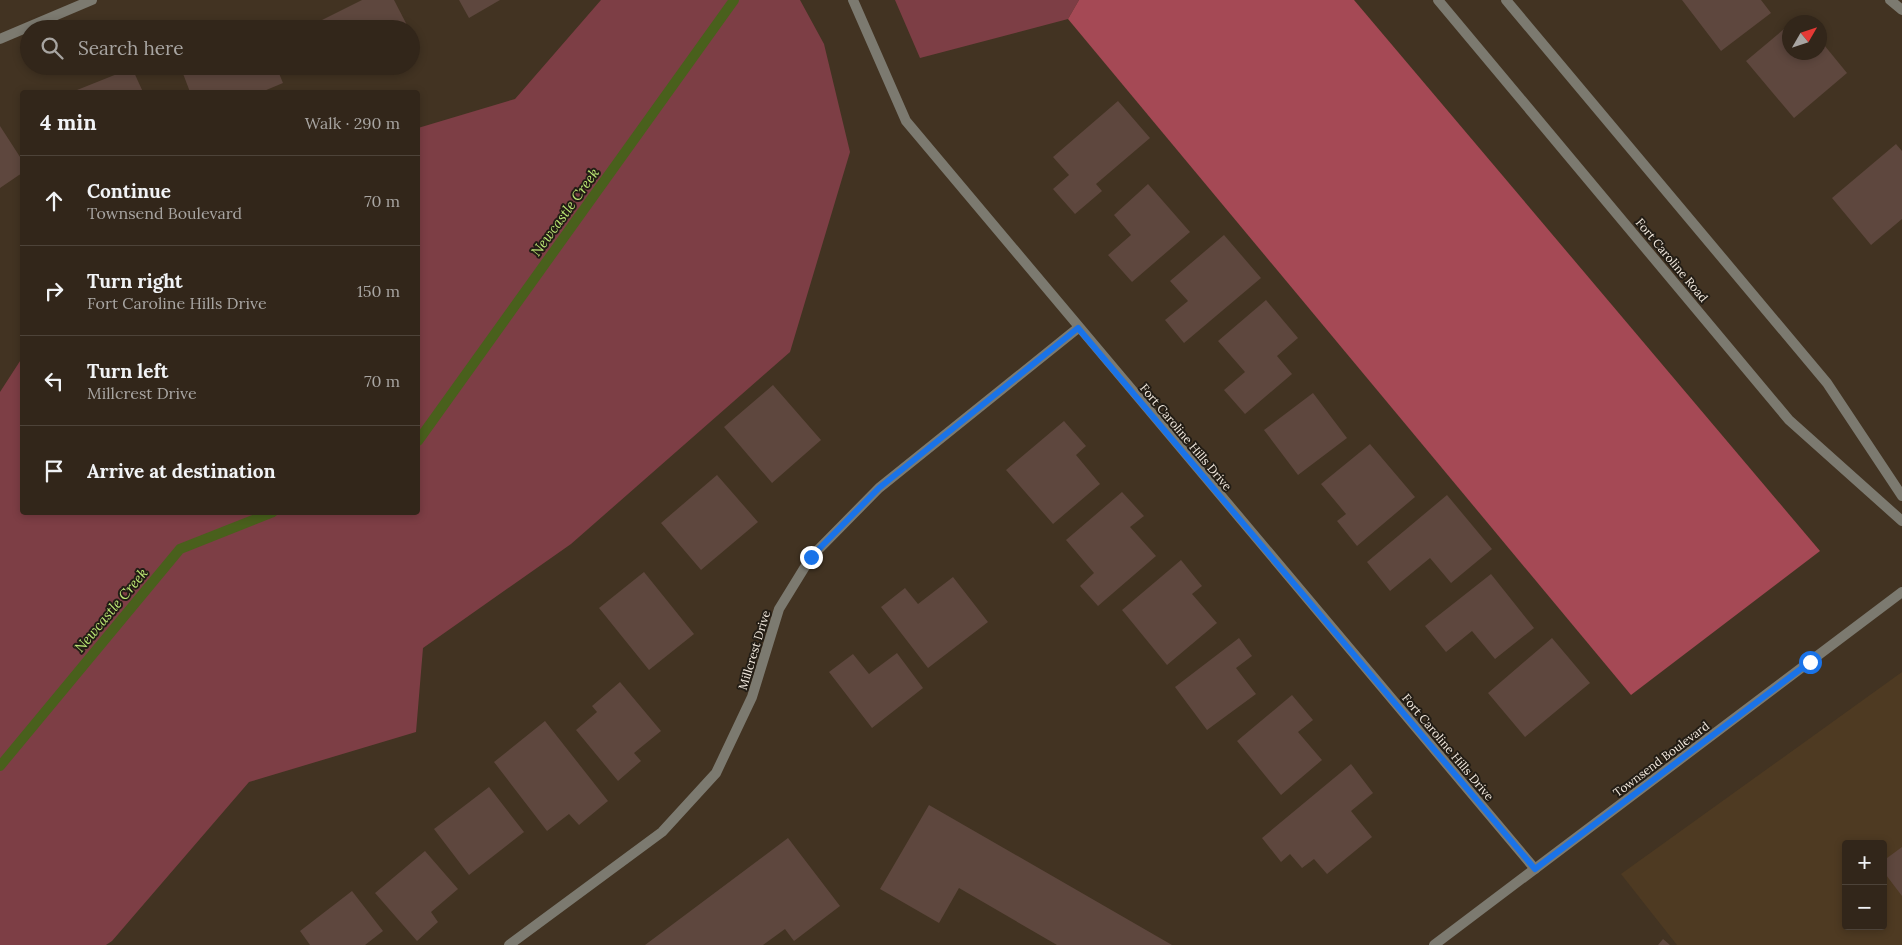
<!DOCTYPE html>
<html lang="en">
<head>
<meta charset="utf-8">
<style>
	:root { --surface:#32261a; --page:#3a2e23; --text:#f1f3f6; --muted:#a8a5a2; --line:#4d4339 }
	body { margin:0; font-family:Lora,serif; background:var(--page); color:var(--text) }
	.controls { position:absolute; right:15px; bottom:15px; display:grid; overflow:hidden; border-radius:5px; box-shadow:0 2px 8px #0003 }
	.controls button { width:45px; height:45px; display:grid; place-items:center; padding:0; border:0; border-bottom:1px solid var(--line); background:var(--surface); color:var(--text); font:25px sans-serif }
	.compass { position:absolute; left:1782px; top:15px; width:45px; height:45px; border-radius:50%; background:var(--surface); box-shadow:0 2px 8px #0003; rotate:51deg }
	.stop { position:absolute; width:15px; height:15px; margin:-11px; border:4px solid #1a73e8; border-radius:50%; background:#fff }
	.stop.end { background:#1a73e8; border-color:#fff; box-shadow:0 1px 5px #0008 }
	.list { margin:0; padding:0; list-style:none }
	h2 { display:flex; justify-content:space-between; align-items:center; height:65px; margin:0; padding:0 20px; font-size:21px }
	h2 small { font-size:16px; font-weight:400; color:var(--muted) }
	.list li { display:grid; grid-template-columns:32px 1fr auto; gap:15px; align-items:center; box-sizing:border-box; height:90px; padding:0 20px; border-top:1px solid var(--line) }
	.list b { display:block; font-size:19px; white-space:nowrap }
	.list p { margin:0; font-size:16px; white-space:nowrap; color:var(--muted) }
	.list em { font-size:16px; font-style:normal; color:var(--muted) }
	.icon { flex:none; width:28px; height:28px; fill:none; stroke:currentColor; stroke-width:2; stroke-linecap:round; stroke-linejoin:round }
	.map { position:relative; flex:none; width:1902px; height:945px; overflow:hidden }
	.search { position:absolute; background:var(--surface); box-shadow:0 2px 8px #0003; left:20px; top:20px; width:400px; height:55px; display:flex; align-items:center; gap:12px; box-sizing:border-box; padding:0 18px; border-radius:28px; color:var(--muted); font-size:19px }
	.panel { position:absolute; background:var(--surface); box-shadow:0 2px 8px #0003; left:20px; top:90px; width:400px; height:425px; border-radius:5px }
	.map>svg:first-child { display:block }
	.built { fill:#4e3a22; fill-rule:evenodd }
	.green { fill:#7d3e45 }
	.forest { fill:#a54955 }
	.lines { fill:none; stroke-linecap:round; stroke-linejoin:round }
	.stream { stroke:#49601c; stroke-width:10 }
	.building { fill:#5e473e }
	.minor { stroke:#7c7a70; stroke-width:10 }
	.tertiary { stroke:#7c7a70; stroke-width:10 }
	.route { stroke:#1a73e8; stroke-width:6 }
	.labels { text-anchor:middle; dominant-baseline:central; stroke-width:4; stroke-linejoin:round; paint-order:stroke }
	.street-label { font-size:12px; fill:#f4ebe0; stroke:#231d15 }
	.water-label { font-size:14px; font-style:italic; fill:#bde975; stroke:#231d15 }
</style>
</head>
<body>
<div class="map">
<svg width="1902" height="945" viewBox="0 0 1902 945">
	<rect width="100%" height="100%" fill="#423322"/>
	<!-- built -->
	<path class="built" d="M1902 672V945H1677L1621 874ZM1846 844H1883V926H1846Z"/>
	<!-- green -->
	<path class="green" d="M601 0H800L824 44 850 152 790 352 571 544 423 648 416 732 249 782 112 941 106 945H0V392L22 358V512H418V128L515 99Z
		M895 0H1079L1068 19 920 58Z"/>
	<!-- forest -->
	<path class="forest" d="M1079 0H1354L1820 551 1631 695 1068 19Z"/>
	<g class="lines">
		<!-- stream -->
		<path class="stream" d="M418 441 734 0
			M0 766 180 549 273 512"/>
	</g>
	<!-- building -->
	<path class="building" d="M362 0H394L409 29H304Z
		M459 0H500L469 18Z
		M1682 0H1761L1771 13 1721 51Z
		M1799 16 1805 22H1792Z
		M259 24 261 29H246Z
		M1790 24V52H1820V40L1847 73 1794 118 1746 61Z
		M194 66H276L283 83 264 91 265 92H190L182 71Z
		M320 66H333L323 71Z
		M132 68 143 92H72Z
		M1118 101 1150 138 1096 184 1102 191 1075 214 1053 189 1069 175 1053 157Z
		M0 126 22 160V173L0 188Z
		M1896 144 1902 151V219L1871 245 1832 198Z
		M1148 184 1190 232 1132 282 1108 255 1131 235 1114 215Z
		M1224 235 1261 278 1184 343 1165 320 1188 301 1170 281Z
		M1266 300 1298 338 1277 356 1292 374 1245 414 1224 390 1245 372 1218 341Z
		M773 385 821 440 772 483 724 427Z
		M1313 393 1347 438 1298 475 1264 430Z
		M1064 421 1086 446 1076 455 1100 484 1053 524 1006 470Z
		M1370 444 1415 497 1357 546 1337 521 1346 514 1321 484Z
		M717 475 758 522 701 570 661 523Z
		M1122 492 1144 516 1130 527 1156 556 1098 606 1080 586 1094 573 1066 540Z
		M1447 495 1492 549 1451 583 1430 558 1390 591 1367 562Z
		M1181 560 1202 586 1192 594 1217 623 1167 665 1122 610Z
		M644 572 694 634 649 670 599 608Z
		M1491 574 1534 628 1495 659 1472 631 1446 652 1425 626Z
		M953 577 988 622 928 668 881 607 905 588 918 604Z
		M1239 638 1252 656 1236 668 1256 694 1207 730 1175 687Z
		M1552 638 1590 683 1525 737 1488 693Z
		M897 653 923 688 872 728 829 672 853 654 869 674Z
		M620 682 661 731 634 753 641 761 618 781 576 730 597 712 592 706Z
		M1292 695 1313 720 1298 732 1322 760 1281 795 1237 741Z
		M545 721 608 801 579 825 569 814 547 831 494 762Z
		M1351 764 1373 793 1351 811 1372 837 1327 874 1314 859 1302 868 1290 854 1281 862 1262 838Z
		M489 787 524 832 469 875 434 829Z
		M929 805 1172 945H1057L959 888 939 923 880 889Z
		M788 838 840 906 794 941 785 929 763 945H645Z
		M1902 847V896L1883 871V861Z
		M425 851 458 889 431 912 438 922 417 941 375 893Z
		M352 891 383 931 365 945H310L300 931Z
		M1663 939 1670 945H1658Z"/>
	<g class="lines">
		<!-- minor -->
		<path class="minor" d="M853 0 906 121 1535 869
			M1890 0 1902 10
			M0 39 92 0
			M509 945 662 832 716 773 752 697 779 609 811 557 879 488 1078 328"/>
		<!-- tertiary -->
		<path class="tertiary" d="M1438 0 1789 420 1902 521
			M1506 0 1827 383 1902 496
			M1434 945 1902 592"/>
	</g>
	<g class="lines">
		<!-- route -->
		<path class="route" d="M811 557 879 488 1078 328 1535 869 1810 662"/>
	</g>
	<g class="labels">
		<!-- street labels -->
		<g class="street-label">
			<text transform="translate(1672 260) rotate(50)">Fort Caroline Road</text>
			<text transform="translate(1186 437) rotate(50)">Fort Caroline Hills Drive</text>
			<text transform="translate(754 650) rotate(-73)">Millcrest Drive</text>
			<text transform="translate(1448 747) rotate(50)">Fort Caroline Hills Drive</text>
			<text transform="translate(1661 759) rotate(-37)">Townsend Boulevard</text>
		</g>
		<!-- water labels -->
		<g class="water-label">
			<text transform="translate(565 212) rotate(-54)">Newcastle Creek</text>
			<text transform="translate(111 610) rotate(-50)">Newcastle Creek</text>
		</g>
	</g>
</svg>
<div class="controls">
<button>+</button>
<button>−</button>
</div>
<svg class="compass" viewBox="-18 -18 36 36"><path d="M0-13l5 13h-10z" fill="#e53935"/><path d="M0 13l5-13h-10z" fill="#a8a5a2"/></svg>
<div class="stop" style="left:1810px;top:662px"></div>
<div class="stop end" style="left:811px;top:557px"></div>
<div class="search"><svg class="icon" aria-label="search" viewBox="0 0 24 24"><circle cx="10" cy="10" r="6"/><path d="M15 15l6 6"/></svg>Search here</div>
<section class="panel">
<h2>4 min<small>Walk · 290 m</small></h2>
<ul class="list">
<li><svg class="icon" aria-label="ahead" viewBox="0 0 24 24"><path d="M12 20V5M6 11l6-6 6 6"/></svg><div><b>Continue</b><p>Townsend Boulevard</p></div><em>70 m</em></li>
<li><svg class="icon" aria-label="right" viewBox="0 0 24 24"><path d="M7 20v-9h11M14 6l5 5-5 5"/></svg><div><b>Turn right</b><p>Fort Caroline Hills Drive</p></div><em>150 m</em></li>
<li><svg class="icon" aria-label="left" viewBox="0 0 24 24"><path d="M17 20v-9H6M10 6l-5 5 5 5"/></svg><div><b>Turn left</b><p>Millcrest Drive</p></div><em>70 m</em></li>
<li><svg class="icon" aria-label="arrive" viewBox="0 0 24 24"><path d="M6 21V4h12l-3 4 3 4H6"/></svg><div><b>Arrive at destination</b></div></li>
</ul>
</section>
</div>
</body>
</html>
